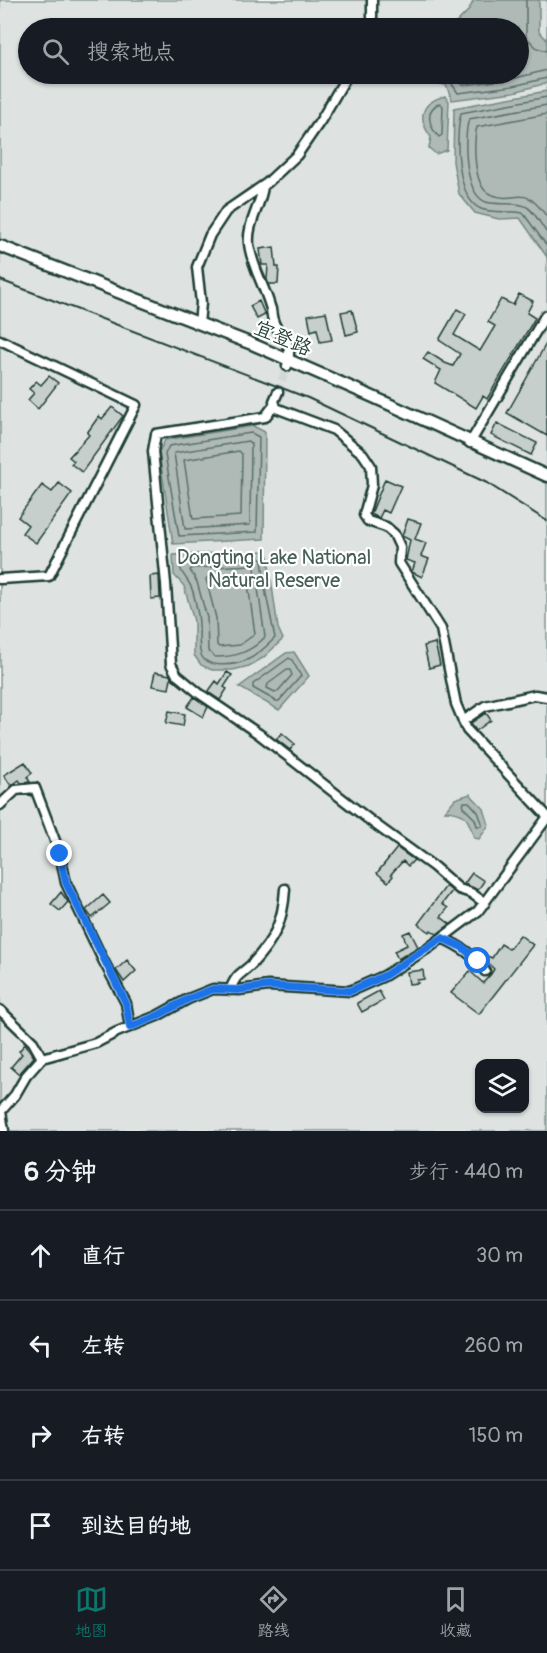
<!DOCTYPE html>
<html lang="zh">
<head>
<meta charset="utf-8">
<style>
	:root { --surface:#171b24; --page:#242831; --text:#f1f3f6; --muted:#9ea1a6; --line:#363941; --accent:#0f766e }
	body { margin:0; font-family:Pangolin,"LXGW WenKai TC",sans-serif; background:var(--page); color:var(--text) }
	.controls { position:absolute; right:18px; bottom:18px; display:grid; overflow:hidden; border-radius:12px; box-shadow:0 2px 4px #0004 }
	.controls button { width:54px; height:54px; display:grid; place-items:center; padding:0; border:0; border-bottom:2px solid var(--line); background:var(--surface); color:var(--text); font:30px sans-serif }
	.stop { position:absolute; width:18px; height:18px; margin:-14px; border:4px solid #1a73e8; border-radius:50%; background:#fff }
	.stop.end { background:#1a73e8; border-color:#fff; box-shadow:0 2px 6px #0008 }
	.list { margin:0; padding:0; list-style:none }
	h2 { display:flex; justify-content:space-between; align-items:center; height:78px; margin:0; padding:0 24px; font-size:26px }
	h2 small { font-size:20px; font-weight:400; color:var(--muted) }
	.list li { display:grid; grid-template-columns:39px 1fr auto; gap:18px; align-items:center; box-sizing:border-box; height:90px; padding:0 24px; border-top:2px solid var(--line) }
	.list b { display:block; font-size:22px; white-space:nowrap }
	.list em { font-size:20px; font-style:normal; color:var(--muted) }
	.icon { flex:none; width:33px; height:33px; fill:none; stroke:currentColor; stroke-width:2; stroke-linecap:round; stroke-linejoin:round }
	.map { position:relative; flex:none; width:547px; height:1131px; overflow:hidden }
	.search { position:absolute; background:var(--surface); box-shadow:0 2px 4px #0004; left:18px; right:18px; top:18px; height:66px; display:flex; align-items:center; gap:15px; box-sizing:border-box; padding:0 21px; border-radius:33px; color:var(--muted); font-size:22px }
	.sheet { height:438px; background:var(--surface) }
	nav { display:flex; justify-content:space-around; align-items:center; box-sizing:border-box; height:84px; border-top:2px solid var(--line); background:var(--surface); font-size:16px; color:var(--muted) }
	nav a { display:grid; justify-items:center; gap:3px }
	nav .on { color:var(--accent) }
	.map>svg:first-child { display:block }
	.green { fill:#dee3e2; stroke:#7e908b; stroke-width:1.5; fill-rule:evenodd }
	.water { fill:#afbab7; stroke:#758883; stroke-width:1.5 }
	.lines { fill:none; stroke-linecap:round; stroke-linejoin:round }
	.shore { stroke:#596f68; stroke-width:1.5 }
	.building { fill:#c7cfcc; stroke:#1f3d34; stroke-width:1.5 }
	.minor-tunnel { stroke:#d2d8d6; stroke-width:8; stroke-dasharray:8 4; stroke-linecap:butt }
	.minor-casing { stroke:#1f3d34; stroke-width:13 }
	.tertiary-casing { stroke:#1f3d34; stroke-width:15 }
	.minor { stroke:#fff; stroke-width:8 }
	.tertiary { stroke:#fff; stroke-width:10 }
	.rail { stroke:#1f3d34; stroke-width:2 }
	.route { stroke:#1a73e8; stroke-width:8 }
	.labels { text-anchor:middle; dominant-baseline:central; stroke-width:4.5; stroke-linejoin:round; paint-order:stroke }
	.street-label { font-size:20px; fill:#1f3d34; stroke:#fff }
	.park-label { font-size:20px; fill:#455e57; stroke:#fff }
</style>
</head>
<body>
<div class="map">
<svg width="547" height="1131" viewBox="0 0 547 1131">
	<rect width="100%" height="100%" fill="#fff"/>
	<filter id="ink" filterUnits="userSpaceOnUse"><feTurbulence type="fractalNoise" baseFrequency=".0167" numOctaves="2"/><feDisplacementMap in="SourceGraphic" scale="12" xChannelSelector="R" yChannelSelector="G"/><feConvolveMatrix kernelMatrix="1 2 1 2 8 2 1 2 1" color-interpolation-filters="sRGB"/></filter>
	<g filter="url(#ink)">
		<!-- green -->
		<path class="green" d="M0 0H547V1131H0ZM28 28H518V74H28ZM480 1064H524V1108H480Z"/>
		<!-- water -->
		<path class="water" d="M474 0H539V31L547 40V83L514 92 452 100 446 85 429 82 424 77 425 74H518V28H451L468 11Z
			M547 91V257L520 218 499 219 475 213 459 194 453 162 454 108Z
			M445 96 449 101 447 150 436 154 429 148 431 137C416 117 422 102 445 96Z
			M253 426 265 432 264 539 173 544 159 452 165 440Z
			M267 551 278 628 283 639 263 658 249 666 233 670H212L201 665 194 655V621L184 586 174 575 173 555Z
			M294 652 309 676 279 710 239 687 286 653Z
			M470 794 484 809 489 825 479 839 474 838C468 818 467 812 445 811L455 799Z"/>
		<g class="lines">
			<!-- shore -->
			<path class="shore" d="M526 0V37L537 48 547 51
				M430 74 432 77 450 81 458 93 513 86 547 78
				M452 74 463 85 512 79 547 70
				M547 97 461 113C455 135 456 199 481 209 495 214 509 210 523 213L547 246
				M440 103 443 106 442 135 439 137C430 128 423 110 440 103Z
				M547 105 469 119C463 137 464 194 486 202 498 206 518 201 527 207 535 212 541 225 547 233
				M547 114 477 127C473 141 473 187 490 194 519 206 521 180 547 217
				M251 433 259 437 257 532 179 536 165 454 169 446Z
				M248 441 251 444 250 525 185 529 174 453Z
				M239 451 242 454 241 516 193 519 184 460Z
				M258 557 262 560 266 594 275 638C267 646 259 654 249 659 237 665 203 671 200 651 198 637 201 624 197 610 195 601 194 590 189 583 184 574 180 573 180 563L182 561Z
				M252 565 255 568 265 637C251 652 236 657 215 657L208 651 207 618 197 582 190 570 193 568Z
				M244 575 247 577 255 634 240 645 219 647 217 645 216 618 206 579 209 576Z
				M289 658 292 660 301 676 279 701H276L253 688V684Z
				M287 670H290L292 675 278 691 275 692 267 688 268 684Z
				M464 802H469L478 812 482 823 481 826H477L475 819 463 807Z"/>
		</g>
		<!-- building -->
		<path class="building" d="M274 247 276 267H279L278 284H269L267 280 268 265H262L260 249Z
			M519 294 533 301 527 313 535 318 487 399 483 396 476 408 435 383 441 370 423 359 428 352 445 363 453 366 460 354 439 340 457 309 466 314 454 335 480 351 495 326 488 322 501 299 513 305Z
			M259 301 265 315 257 319 250 306Z
			M352 310 358 332 346 335 341 312Z
			M326 312 332 340 320 342 317 329 311 331 308 315Z
			M547 342V436L507 413Z
			M49 376 58 383 38 409 28 400 34 393 29 389 36 381 41 385Z
			M112 407 123 416 82 472 71 464 74 461 69 457 89 435 87 433 99 416 102 419Z
			M497 423 537 443 531 455 491 435Z
			M385 479 401 486 389 513 383 510 379 518 371 514Z
			M59 483 72 493 36 543 22 533 28 525 18 517 42 485 52 492Z
			M408 519 421 523 415 539 426 543 421 556 429 559 422 577 412 572 415 563 406 560 410 540 402 536Z
			M159 575 160 598 151 599 150 576Z
			M435 643 440 665 429 668 424 646Z
			M155 672 170 675 171 678 169 689 152 686Z
			M227 672 232 675 224 687 227 689 220 700 208 692 216 681 219 684Z
			M194 697 208 707 203 717 187 707Z
			M169 711 185 714 183 726 166 723Z
			M486 713 491 720 476 731 471 723Z
			M282 733 295 744 290 750 276 739Z
			M25 762 32 773 27 777 30 782 21 783 19 780 11 786 4 775Z
			M397 848 414 860 408 866 403 861 391 874 393 876 388 882 377 873Z
			M472 873 484 881 478 890 464 884Z
			M446 886 452 891 442 904 448 908 441 917 450 924 437 934 431 930 430 932 418 924Z
			M61 892 68 902 60 911 51 904Z
			M103 895 110 903 92 918 86 910Z
			M410 931 418 947 398 959 394 951 407 945 403 934Z
			M520 935 533 945 479 1014 451 993 470 971 483 983 491 974 494 969 477 952 492 958 501 944 509 949Z
			M127 960 136 971 124 982 116 970Z
			M423 970 424 979 417 980 418 983 409 984 407 972Z
			M379 991 384 1000 362 1012 357 1003Z
			M25 1044 34 1057 19 1074 11 1067 22 1054 19 1051Z"/>
		<g class="lines">
			<!-- minor-tunnel -->
			<path class="minor-tunnel" d="M278 392 287 366"/>
			<!-- minor casing -->
			<g class="minor-casing">
				<path id="minor" d="M372 28V0
					M263 187C260 207 247 224 249 244 252 267 264 285 270 306 272 310 271 315 273 320 278 338 295 339 287 366
					M199 324 201 303 197 267 210 235 226 211 267 183 297 155 321 120 348 74
					M0 340 136 405 49 576 0 579
					M278 392 274 401 276 408 334 430 363 454 371 466 372 485 364 515 368 521 386 527 394 534 400 547 399 563 441 629 456 704 467 730 547 816
					M275 404 265 417 156 434 153 451 166 584 171 664 177 675 200 694 259 734 376 825 434 867 459 889 471 893 485 903
					M470 443 545 316
					M463 721 485 706 535 695 547 697
					M0 805 16 790 35 788 60 854 66 883 103 960 126 1003 130 1027
					M442 938C460 946 474 955 485 971
					M230 990C237 973 239 976 251 965 274 940 283 923 285 889
					M0 1010 33 1042 42 1058
					M4 1131 1 1111 15 1095 26 1076 42 1058 96 1043 117 1032 157 1016 188 999 213 989 239 990 268 986 350 991 384 976 430 947 478 911 547 818"/>
			</g>
			<!-- tertiary casing -->
			<g class="tertiary-casing">
				<path id="tertiary" d="M0 246 252 344 371 396 547 476"/>
			</g>
			<!-- minor -->
			<use href="#minor" class="minor"/>
			<!-- tertiary -->
			<use href="#tertiary" class="tertiary"/>
			<!-- rail -->
			<path class="rail" d="M0 280 308 398 487 483 547 521"/>
		</g>
	</g>
	<g class="lines" filter="url(#ink)">
		<!-- route -->
		<path class="route" d="M60 854 66 883 126 1003 130 1027 157 1016 188 999 213 989 238 990 268 986 350 991 384 976 442 938 462 947 478 961"/>
	</g>
	<g class="labels">
		<!-- street labels -->
		<g class="street-label">
			<text transform="translate(283 338) rotate(23)">宜登路</text>
		</g>
		<!-- park labels -->
		<g class="park-label">
			<text x="274" y="557">Dongting Lake National<tspan x="274" dy="23">Natural Reserve</tspan></text>
		</g>
	</g>
</svg>
<div class="controls">
<button><svg class="icon" aria-label="layers" viewBox="0 0 24 24"><path d="M12 4l9 5-9 5-9-5zM3 14l9 5 9-5"/></svg></button>
</div>
<div class="stop" style="left:478px;top:961px"></div>
<div class="stop end" style="left:60px;top:854px"></div>
<div class="search"><svg class="icon" aria-label="search" viewBox="0 0 24 24"><circle cx="10" cy="10" r="6"/><path d="M15 15l6 6"/></svg>搜索地点</div>
</div>
<section class="sheet">
<h2>6 分钟<small>步行 · 440 m</small></h2>
<ul class="list">
<li><svg class="icon" aria-label="ahead" viewBox="0 0 24 24"><path d="M12 20V5M6 11l6-6 6 6"/></svg><div><b>直行</b></div><em>30 m</em></li>
<li><svg class="icon" aria-label="left" viewBox="0 0 24 24"><path d="M17 20v-9H6M10 6l-5 5 5 5"/></svg><div><b>左转</b></div><em>260 m</em></li>
<li><svg class="icon" aria-label="right" viewBox="0 0 24 24"><path d="M7 20v-9h11M14 6l5 5-5 5"/></svg><div><b>右转</b></div><em>150 m</em></li>
<li><svg class="icon" aria-label="arrive" viewBox="0 0 24 24"><path d="M6 21V4h12l-3 4 3 4H6"/></svg><div><b>到达目的地</b></div></li>
</ul>
</section>
<nav>
<a class="on"><svg class="icon" aria-label="map" viewBox="0 0 24 24"><path d="M3 6l6-2 6 2 6-2v14l-6 2-6-2-6 2zM9 4v14M15 6v14"/></svg>地图</a>
<a><svg class="icon" aria-label="directions" viewBox="0 0 24 24"><path d="M12 3l9 9-9 9-9-9zM9 14v-3h6M13 9l2 2-2 2"/></svg>路线</a>
<a><svg class="icon" aria-label="saved" viewBox="0 0 24 24"><path d="M7 4h10v16l-5-4-5 4z"/></svg>收藏</a>
</nav>
</body>
</html>
